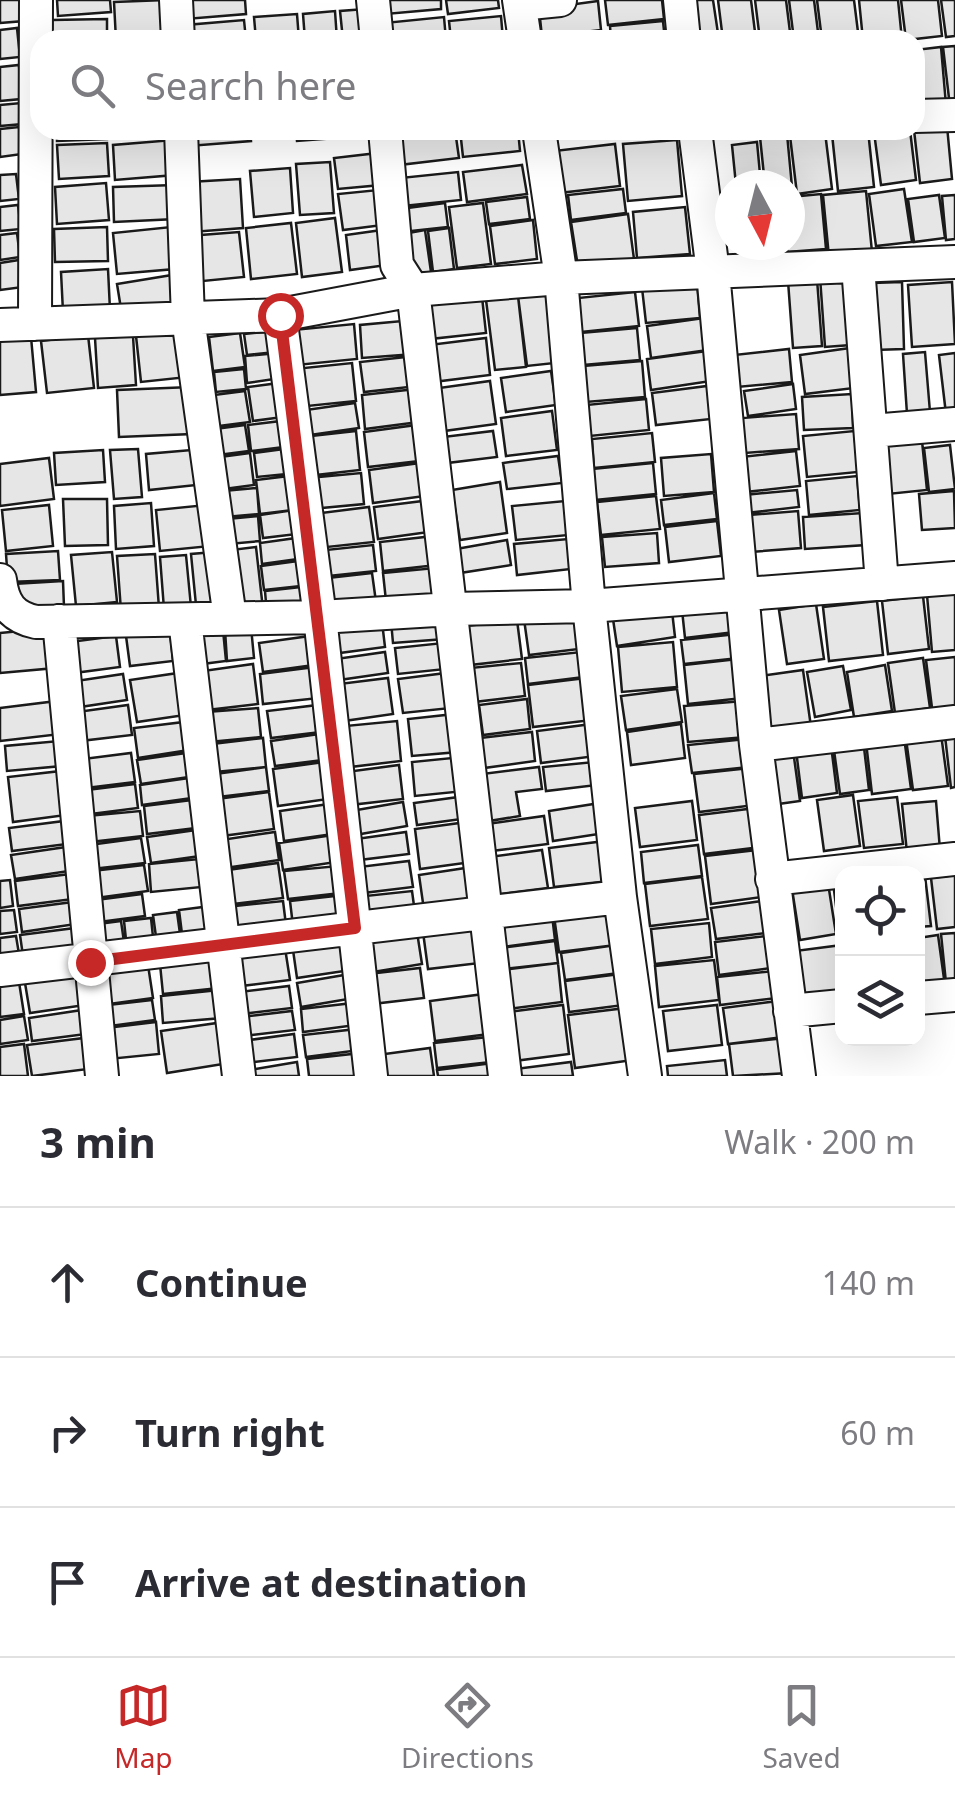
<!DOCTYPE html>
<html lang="en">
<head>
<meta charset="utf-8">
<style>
	:root { --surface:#fff; --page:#f2f2f3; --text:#2b2b33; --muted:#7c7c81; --line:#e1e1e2; --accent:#c62828 }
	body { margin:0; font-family:"Noto Sans",sans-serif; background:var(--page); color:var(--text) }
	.controls { position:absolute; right:30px; bottom:30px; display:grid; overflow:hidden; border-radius:20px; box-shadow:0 10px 40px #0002 }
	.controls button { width:90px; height:90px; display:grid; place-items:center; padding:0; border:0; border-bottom:2px solid var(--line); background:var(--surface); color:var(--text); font:50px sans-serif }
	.compass { position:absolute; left:715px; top:170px; width:90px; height:90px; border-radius:50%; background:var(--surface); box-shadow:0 10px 40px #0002; rotate:173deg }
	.stop { position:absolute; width:30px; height:30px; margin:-22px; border:8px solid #c62828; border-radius:50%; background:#fff }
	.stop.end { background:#c62828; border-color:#fff; box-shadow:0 2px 10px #0008 }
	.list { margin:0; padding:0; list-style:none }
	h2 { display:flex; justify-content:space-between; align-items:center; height:130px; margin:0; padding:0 40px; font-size:42px }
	h2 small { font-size:32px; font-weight:400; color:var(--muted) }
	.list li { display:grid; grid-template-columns:65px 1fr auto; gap:30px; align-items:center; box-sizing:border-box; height:150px; padding:0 40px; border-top:2px solid var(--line) }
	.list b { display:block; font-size:38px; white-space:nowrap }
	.list em { font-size:32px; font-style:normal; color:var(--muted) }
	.icon { flex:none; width:55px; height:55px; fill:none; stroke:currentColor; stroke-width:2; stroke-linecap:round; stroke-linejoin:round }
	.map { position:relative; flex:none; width:955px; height:1076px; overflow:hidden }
	.search { position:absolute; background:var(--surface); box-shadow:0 10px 40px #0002; left:30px; right:30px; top:30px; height:110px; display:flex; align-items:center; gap:25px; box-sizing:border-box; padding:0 35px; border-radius:30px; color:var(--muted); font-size:38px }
	.sheet { height:580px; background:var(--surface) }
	nav { display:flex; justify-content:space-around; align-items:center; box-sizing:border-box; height:140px; border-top:2px solid var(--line); background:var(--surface); font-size:28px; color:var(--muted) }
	nav a { display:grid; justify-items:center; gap:5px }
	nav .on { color:var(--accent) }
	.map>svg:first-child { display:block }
	.building { fill:#e6e6e6; stroke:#1a1a1a; stroke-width:2.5 }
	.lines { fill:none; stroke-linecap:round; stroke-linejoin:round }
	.minor-casing { stroke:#1a1a1a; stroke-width:36 }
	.minor { stroke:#fff; stroke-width:32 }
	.route { stroke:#c62828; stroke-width:12 }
</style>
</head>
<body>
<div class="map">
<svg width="955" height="1076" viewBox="0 0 955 1076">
	<rect width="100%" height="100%" fill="#fff"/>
	<!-- building -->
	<path class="building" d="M0 0H22L24 21 0 23Z
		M57 0H110L111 12 58 16Z
		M166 0 169 40H116L114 2Z
		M185 0H245L246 14 186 19Z
		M385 0H441V9L386 14Z
		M446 0H498L499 8 448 14Z
		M605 0H662L664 19 608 25Z
		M688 0H713L719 40H694Z
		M718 0H751L756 40H723Z
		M755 0H786L791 40H760Z
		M789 0H814L819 40H794Z
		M817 0H854L859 40H822Z
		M859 0H898L902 40H863Z
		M901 0H938L942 36 906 40Z
		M941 0H955V36L946 37Z
		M598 1 601 30 542 37 539 9Z
		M365 9 368 40H343L340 11Z
		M335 11 337 40H305L303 14Z
		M297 14 299 40H256L254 17Z
		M501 16 503 40H451L449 21Z
		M444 17 446 40H385L384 23Z
		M107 19V40H52V20Z
		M244 20 246 40H188L186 25Z
		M663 21 665 40H611L610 26Z
		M17 28 20 57 0 59V30Z
		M598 32 599 40H544V39Z
		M955 46V106L950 107 943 47Z
		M941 47 946 105 915 108V50Z
		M19 65 21 99 0 101V67Z
		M21 103 23 124 0 126V105Z
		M947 126 952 179 920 183 914 130Z
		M19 127 22 154 0 157V129Z
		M57 130H107V139L57 141Z
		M116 130H172V134L116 137Z
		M188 130H250L251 141 189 146Z
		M296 130H349V137L297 141Z
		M455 130 459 158 399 165 395 131Z
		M460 130H518L520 151 463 157Z
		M868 130 874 187 838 191 832 134Z
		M910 130 916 180 881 185 874 132Z
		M825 132 832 189 797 194 790 136Z
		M787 134 792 187 765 185 760 137Z
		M173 140 175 175 115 180 113 145Z
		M677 140 682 196 628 201 623 144Z
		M757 142 761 185H736L732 145Z
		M107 143 109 176 59 179 57 145Z
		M615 144 620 186 559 193 554 151Z
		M378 153 381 185 338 189 334 158Z
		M330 162 334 213 300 215 296 164Z
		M522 165 527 194 467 202 463 172Z
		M290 168 293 213 254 217 250 171Z
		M458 172 461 200 403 206 400 178Z
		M16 174 19 199 0 201V175Z
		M240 179 243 228 192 232 189 182Z
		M106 183 109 220 57 224 55 187Z
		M175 185 176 219 114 222 113 187Z
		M623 189 626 213 571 220 568 195Z
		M904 189 912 242 876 246 869 194Z
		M378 190 383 225 343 230 338 194Z
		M866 191 872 252 829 257 823 195Z
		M821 194 826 249 787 252 790 197Z
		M939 195 945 238 914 242 908 199Z
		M955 195V239L946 240 942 196Z
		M527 197 530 219 489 224 486 202Z
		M445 203 448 227 402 232 400 209Z
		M483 203 491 264 457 268 449 207Z
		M18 205 21 229 0 231V207Z
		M685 207 690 254 637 258 633 212Z
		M628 214 634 259 578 267 571 222Z
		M335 218 342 272 302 277 296 223Z
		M533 220 537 259 495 264 490 226Z
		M291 223 297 274 251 279 246 228Z
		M107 227 108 261 55 262 54 229Z
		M171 227 175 269 117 274 113 233Z
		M449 228 454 269 433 272 428 231Z
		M382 230 387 265 350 270 346 235Z
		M425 230 431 272 408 274 403 234Z
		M239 232 244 277 193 282 188 236Z
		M17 233 20 257 0 260V235Z
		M19 260 23 287 0 290V263Z
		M108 269 110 310 63 312 61 272Z
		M172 275 177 306 122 315 117 284Z
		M846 275 851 345 825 347 820 277Z
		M817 279 822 346 793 348 788 281Z
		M902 282 904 349 874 350 872 283Z
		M952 282 955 344 912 347 908 285Z
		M697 283 700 318 646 323 642 288Z
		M546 292 555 363 527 366 518 296Z
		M635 292 639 326 581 332 578 298Z
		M518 296 526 367 495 370 486 300Z
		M482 297 486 333 430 339 426 302Z
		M704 318 708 350 651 358 647 326Z
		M413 320 415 354 362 358 360 325Z
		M354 324 357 359 297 365 293 330Z
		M637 328 640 360 583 365 580 333Z
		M183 331 188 377 141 382 136 336Z
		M273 331 276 352 247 355 244 334Z
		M240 333 245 367 213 371 209 337Z
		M88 335 94 388 47 393 41 341Z
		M133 336 136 385 98 388 95 338Z
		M31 337 36 392 0 395V340Z
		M486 338 490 375 433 382 429 345Z
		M850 348 854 388 805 394 800 355Z
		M789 349 792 382 737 387 734 355Z
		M707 351 711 381 651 390 647 359Z
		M925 352 930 412 907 414 903 354Z
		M278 353 281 378 247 383 245 356Z
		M955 353V413L946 414 939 355Z
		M415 356 418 386 364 392 360 362Z
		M642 361 645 397 586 402 583 366Z
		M352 363 356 401 298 407 294 369Z
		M244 369 246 389 216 392 214 372Z
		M551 371 556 405 506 412 501 378Z
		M490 381 496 424 444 431 439 388Z
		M279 383 283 417 253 421 248 387Z
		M793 384 796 409 748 416 744 391Z
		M707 386 711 419 656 425 652 393Z
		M191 387 192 434 119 437 117 390Z
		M416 389 419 422 365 429 362 395Z
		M245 391 250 422 219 426 214 395Z
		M852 394 853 428 804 430 802 397Z
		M646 399 649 430 590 436 586 405Z
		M355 403 359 428 303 436 299 411Z
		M552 411 557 450 506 456 501 418Z
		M796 414 799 449 745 453 742 418Z
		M281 421 284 447 251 451 248 425Z
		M424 424 428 460 368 467 364 432Z
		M245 425 249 451 218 455 215 429Z
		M356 431 360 470 307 476 302 437Z
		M493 431 497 457 447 463 443 437Z
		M854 431 858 472 807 477 803 436Z
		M652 433 655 462 594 468 592 439Z
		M922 441 927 490 888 494 883 444Z
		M950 445 955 489 929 492 924 448Z
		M138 449 142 497 114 499 110 450Z
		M203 449 206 484 149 490 146 454Z
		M284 449 287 474 257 477 254 453Z
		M103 450 105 482 56 485 54 453Z
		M796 451 800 486 745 492 741 457Z
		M250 453 254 485 224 489 220 457Z
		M711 454 714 492 664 496 661 458Z
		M558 456 562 483 507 489 503 463Z
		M49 458 54 499 0 506V464Z
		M427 462 432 495 373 503 369 470Z
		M653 463 656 494 595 500 592 469Z
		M361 473 364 504 311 509 308 478Z
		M289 476 293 510 260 514 256 480Z
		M857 476 860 510 809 515 806 481Z
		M500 482 507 533 460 540 452 490Z
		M257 488 259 514 225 517 223 491Z
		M797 490 799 507 746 513 744 495Z
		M954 491 955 528 922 530 919 494Z
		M714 493 717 519 664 525 661 500Z
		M656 496 660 529 601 535 597 502Z
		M63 499H107L108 545 65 546Z
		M431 500 436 531 378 539 374 507Z
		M565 501 569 535 516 540 512 506Z
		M151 503 154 546 116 549 114 506Z
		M49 505 53 546 6 551 2 510Z
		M206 505 211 546 160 551 156 510Z
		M369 507 374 542 318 548 313 514Z
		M294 510 297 534 263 538 260 515Z
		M798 511 801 548 751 552 749 515Z
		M863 513 866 545 805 549 803 517Z
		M258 516 260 541 229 544 227 519Z
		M717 521 721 556 669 562 665 527Z
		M657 533 659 563 605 567 602 537Z
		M434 536 437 565 383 571 380 542Z
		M296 538 298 559 262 564 260 543Z
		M568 539 571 569 517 575 514 544Z
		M507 540 511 565 460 573 456 549Z
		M373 545 376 571 319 577 316 551Z
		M256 547 263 609 238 611 231 550Z
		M58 551 60 580 8 582 6 554Z
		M112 552 117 602 76 606 71 555Z
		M214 552 219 602 196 605 191 554Z
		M155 554 159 608 121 611 117 556Z
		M186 555 191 607 164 609 160 557Z
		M298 561 301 586 264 590 261 566Z
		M435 568 438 596 386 601 383 573Z
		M372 573 376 602 323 608 319 579Z
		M63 581 64 607 15 611 13 584Z
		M301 587 304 610 267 614 265 591Z
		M955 593V650L932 652 927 595Z
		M923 596 929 649 888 654 882 601Z
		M877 601 883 655 829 661 823 607Z
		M731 604 735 632 685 638 682 610Z
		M816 604 824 659 787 664 779 610Z
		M672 611 675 637 617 646 613 619Z
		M575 613 579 649 529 655 524 619Z
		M443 618 445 639 393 643 391 621Z
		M517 620 522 659 470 665 466 626Z
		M382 622 385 647 332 654 329 629Z
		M251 627 254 658 227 661 225 630Z
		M51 628 55 668 0 673V633Z
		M223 630 226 661 202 664 199 632Z
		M170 631 173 661 130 666 126 636Z
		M737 634 739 658 684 664 681 640Z
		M116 636 120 667 74 673 70 642Z
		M310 636 314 665 263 672 259 643Z
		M673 642 677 687 622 692 618 647Z
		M443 643 446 669 398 674 395 648Z
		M385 652 388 673 339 680 336 659Z
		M581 652 584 677 528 684 525 658Z
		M955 657V713L933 716 926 660Z
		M923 658 930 708 895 713 888 663Z
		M738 659 743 698 688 704 684 665Z
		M521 663 525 696 474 702 470 668Z
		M253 664 258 704 207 710 203 671Z
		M885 665 892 711 854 717 847 672Z
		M843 666 851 710 815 717 807 672Z
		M315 667 319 698 263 704 260 674Z
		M803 670 811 727 769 732 761 676Z
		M178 673 185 715 137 722 130 680Z
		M446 673 451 708 403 713 398 679Z
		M123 674 127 700 80 707 76 681Z
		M388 678 393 714 344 721 339 684Z
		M586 678 592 720 533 727 528 685Z
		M677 689 682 722 626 730 621 696Z
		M527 699 530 729 483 735 479 705Z
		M57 701 61 734 0 741V708Z
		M743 701 746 737 688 742 684 706Z
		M128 705 132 735 80 741 77 712Z
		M318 705 321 732 271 738 267 711Z
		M258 708 261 737 209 742 206 712Z
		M455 714 458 752 412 756 408 719Z
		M397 721 401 761 350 767 345 726Z
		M184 722 189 750 138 758 134 728Z
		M592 724 596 756 541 763 537 731Z
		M681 724 685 758 631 765 627 732Z
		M532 732 535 761 484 768 480 738Z
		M319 734 323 760 275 766 271 741Z
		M941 734 948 786 913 790 906 739Z
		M955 735V787L951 788 945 736Z
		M904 737 911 789 872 794 866 742Z
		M263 738 266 767 215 772 212 744Z
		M746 739 749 767 692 773 688 745Z
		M863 739 869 790 840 794 833 743Z
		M59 741 62 766 7 771 5 746Z
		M831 745 837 793 802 798 796 750Z
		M793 750 800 801 771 805 764 754Z
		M131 753 135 782 86 788 83 759Z
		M186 753 189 777 141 784 137 760Z
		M462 757 465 791 415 796 412 762Z
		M324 762 328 799 278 806 273 769Z
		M594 762 597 785 546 791 543 767Z
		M399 765 403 799 350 805 346 772Z
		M266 767 269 791 218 797 215 774Z
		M539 767 542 789 516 792 520 816 489 821 482 774Z
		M750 768 755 805 699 812 694 774Z
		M61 771 66 815 13 822 8 777Z
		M189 778 192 798 142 805 140 785Z
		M135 784 138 808 91 814 87 790Z
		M269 792 274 829 222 836 217 799Z
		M853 795 860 846 824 851 817 800Z
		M466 796 469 818 417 825 414 803Z
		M897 797 903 844 864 848 858 801Z
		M192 800 196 828 147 834 144 806Z
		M692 801 697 840 640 847 635 808Z
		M936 801 940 850 907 853 902 804Z
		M403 802 407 826 355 835 351 811Z
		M600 803 605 833 553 841 549 811Z
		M329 804 333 834 284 841 280 811Z
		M756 808 761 847 704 854 699 815Z
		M140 811 143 836 90 842 87 816Z
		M544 816 548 844 491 851 487 824Z
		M64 821 67 844 12 851 9 828Z
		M467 822 472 862 420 869 415 829Z
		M196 830 200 856 151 863 147 837Z
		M275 832 279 860 225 868 221 840Z
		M406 832 409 854 359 860 356 839Z
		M333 835 336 862 283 870 279 843Z
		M141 838 145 863 92 869 89 845Z
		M605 841 610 881 554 887 549 848Z
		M698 845 702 876 644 883 641 852Z
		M66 847 69 871 15 879 11 855Z
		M542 850 548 888 493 895 489 857Z
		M757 850 762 897 711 904 705 856Z
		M199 859 202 887 151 892 149 864Z
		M409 861 413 887 363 893 359 867Z
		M278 863 283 898 233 904 228 870Z
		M144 865 148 891 96 898 92 871Z
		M338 866 341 893 288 899 284 871Z
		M472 867 477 901 424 910 419 875Z
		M70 874 73 899 18 906 15 881Z
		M955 875V927L937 929 931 878Z
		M925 876 931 926 918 927V877Z
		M702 877 708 919 650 926 645 884Z
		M10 880 13 906 0 908V881Z
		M842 881V937L840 938 833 882Z
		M828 883 836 934 800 940 792 889Z
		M412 891 415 913 368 918 365 896Z
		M142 894 145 916 99 922 96 900Z
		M344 895 347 920 293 926 290 901Z
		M283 901 286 925 238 931 235 906Z
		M762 901 766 933 716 939 711 908Z
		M73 902 76 924 22 932 19 909Z
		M211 906 215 938 183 942 179 910Z
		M611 908 616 945 559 952 554 916Z
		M14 910 17 932 0 934V911Z
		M177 912 181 941 157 944 153 915Z
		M552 915 555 940 503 947 500 923Z
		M151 918 154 946 127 949 124 921Z
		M121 921 125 949 102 952 98 924Z
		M709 923 712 957 655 964 651 929Z
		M476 926 480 963 428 969 423 932Z
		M75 928 79 955 24 963 20 935Z
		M417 932 422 964 373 972 368 939Z
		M955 933V982L946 983 941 934Z
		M938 935 945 986 918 990V938Z
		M16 936 20 960 0 963V938Z
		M767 936 771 968 719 975 715 942Z
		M346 941 351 970 297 978 293 950Z
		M555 941 558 963 504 969 501 948Z
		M616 945 619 973 565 980 561 953Z
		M842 945V993L801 998 795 951Z
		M285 948 290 980 241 986 237 954Z
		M216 958 219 988 163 994 160 964Z
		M714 960 719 1000 659 1007 655 966Z
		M558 963 562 1002 508 1009 503 970Z
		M148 965 153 998 102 1005 98 972Z
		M420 968 424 998 372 1004 368 974Z
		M774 971 777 998 720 1005 717 977Z
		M350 974 354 998 301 1007 297 983Z
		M620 974 624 1005 569 1012 565 981Z
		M80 976 85 1005 30 1013 25 983Z
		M19 982 24 1014 0 1017V984Z
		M289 986 292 1008 242 1014 239 992Z
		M219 990 222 1018 163 1023 161 996Z
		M484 994 489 1034 435 1041 430 1001Z
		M152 1000 155 1020 110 1026 108 1005Z
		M778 1001 783 1037 728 1044 723 1008Z
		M353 1003 356 1025 303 1032 301 1009Z
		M563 1005 569 1054 514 1061 508 1012Z
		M717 1005 722 1045 668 1051 663 1011Z
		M626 1008 633 1060 575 1068 568 1015Z
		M82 1010 86 1034 32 1041 29 1018Z
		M292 1011 295 1030 243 1036 241 1017Z
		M24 1016 28 1040 0 1044V1020Z
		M156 1022 159 1054 109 1059 106 1028Z
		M217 1023 223 1064 167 1073 161 1031Z
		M357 1029 360 1050 306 1057 303 1035Z
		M294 1034 297 1057 245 1063 242 1041Z
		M488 1037 491 1062 437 1068 434 1043Z
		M84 1038 88 1069 32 1076 27 1045Z
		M785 1038 789 1073 733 1076 729 1044Z
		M24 1044 28 1076H0V1047Z
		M430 1048 434 1076H380L377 1055Z
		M361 1053 364 1076H309L307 1059Z
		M725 1060 727 1076H668L667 1066Z
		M297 1062 299 1076H245L244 1071Z
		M571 1062 573 1076H516L515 1069Z
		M493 1063 495 1076H438L437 1070Z"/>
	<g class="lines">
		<!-- minor casing -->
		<g class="minor-casing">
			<path id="minor" d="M176 0 178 40
				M373 0 377 40
				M519 0 525 40
				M680 0 684 40
				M520 4 560 0
				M915 116 955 115
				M181 130 188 318 230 618
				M385 130 397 265 413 290 505 1076
				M539 130 561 278 589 606 620 897
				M695 130 713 272 756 745 799 1076
				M858 266 882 584
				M280 315 320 617 371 1076
				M35 324 36 0
				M0 325 280 315 413 290 561 278 955 262
				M872 431 955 424
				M0 580C3 604 12 617 36 622L320 617 452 609 589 606 955 578
				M185 620 239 1076
				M59 621 102 1076
				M756 745 955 722
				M772 879 955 859
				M0 970 620 897 645 1076
				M918 998 955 995
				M790 1011 842 1006"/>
		</g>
		<!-- minor -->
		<use href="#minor" class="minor"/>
	</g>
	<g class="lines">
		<!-- route -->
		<path class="route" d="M90 962 355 928 280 315"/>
	</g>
</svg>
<div class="controls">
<button><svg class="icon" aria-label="locate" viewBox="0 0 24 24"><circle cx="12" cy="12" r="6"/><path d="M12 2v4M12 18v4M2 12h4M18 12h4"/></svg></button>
<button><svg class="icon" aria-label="layers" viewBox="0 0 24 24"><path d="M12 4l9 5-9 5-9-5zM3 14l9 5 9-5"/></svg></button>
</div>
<svg class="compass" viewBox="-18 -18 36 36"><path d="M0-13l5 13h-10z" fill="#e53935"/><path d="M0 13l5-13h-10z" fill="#7c7c81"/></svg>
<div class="stop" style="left:280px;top:315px"></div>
<div class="stop end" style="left:90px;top:962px"></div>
<div class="search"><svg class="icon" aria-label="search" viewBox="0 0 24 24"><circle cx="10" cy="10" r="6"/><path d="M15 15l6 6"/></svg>Search here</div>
</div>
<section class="sheet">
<h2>3 min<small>Walk · 200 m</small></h2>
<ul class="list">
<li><svg class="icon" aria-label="ahead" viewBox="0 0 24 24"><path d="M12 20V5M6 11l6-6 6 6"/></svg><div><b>Continue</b></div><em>140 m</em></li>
<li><svg class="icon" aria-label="right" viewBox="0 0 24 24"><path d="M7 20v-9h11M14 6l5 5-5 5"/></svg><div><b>Turn right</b></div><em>60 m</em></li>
<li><svg class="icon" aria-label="arrive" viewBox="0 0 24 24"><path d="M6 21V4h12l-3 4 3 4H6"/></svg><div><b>Arrive at destination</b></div></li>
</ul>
</section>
<nav>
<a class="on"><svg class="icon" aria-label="map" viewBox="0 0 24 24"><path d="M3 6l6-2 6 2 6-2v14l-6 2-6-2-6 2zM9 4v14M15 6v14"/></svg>Map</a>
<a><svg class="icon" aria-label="directions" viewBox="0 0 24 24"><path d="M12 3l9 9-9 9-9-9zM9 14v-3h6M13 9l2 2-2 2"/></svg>Directions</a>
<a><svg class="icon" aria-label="saved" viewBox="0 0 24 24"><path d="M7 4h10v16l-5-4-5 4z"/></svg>Saved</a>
</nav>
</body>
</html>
